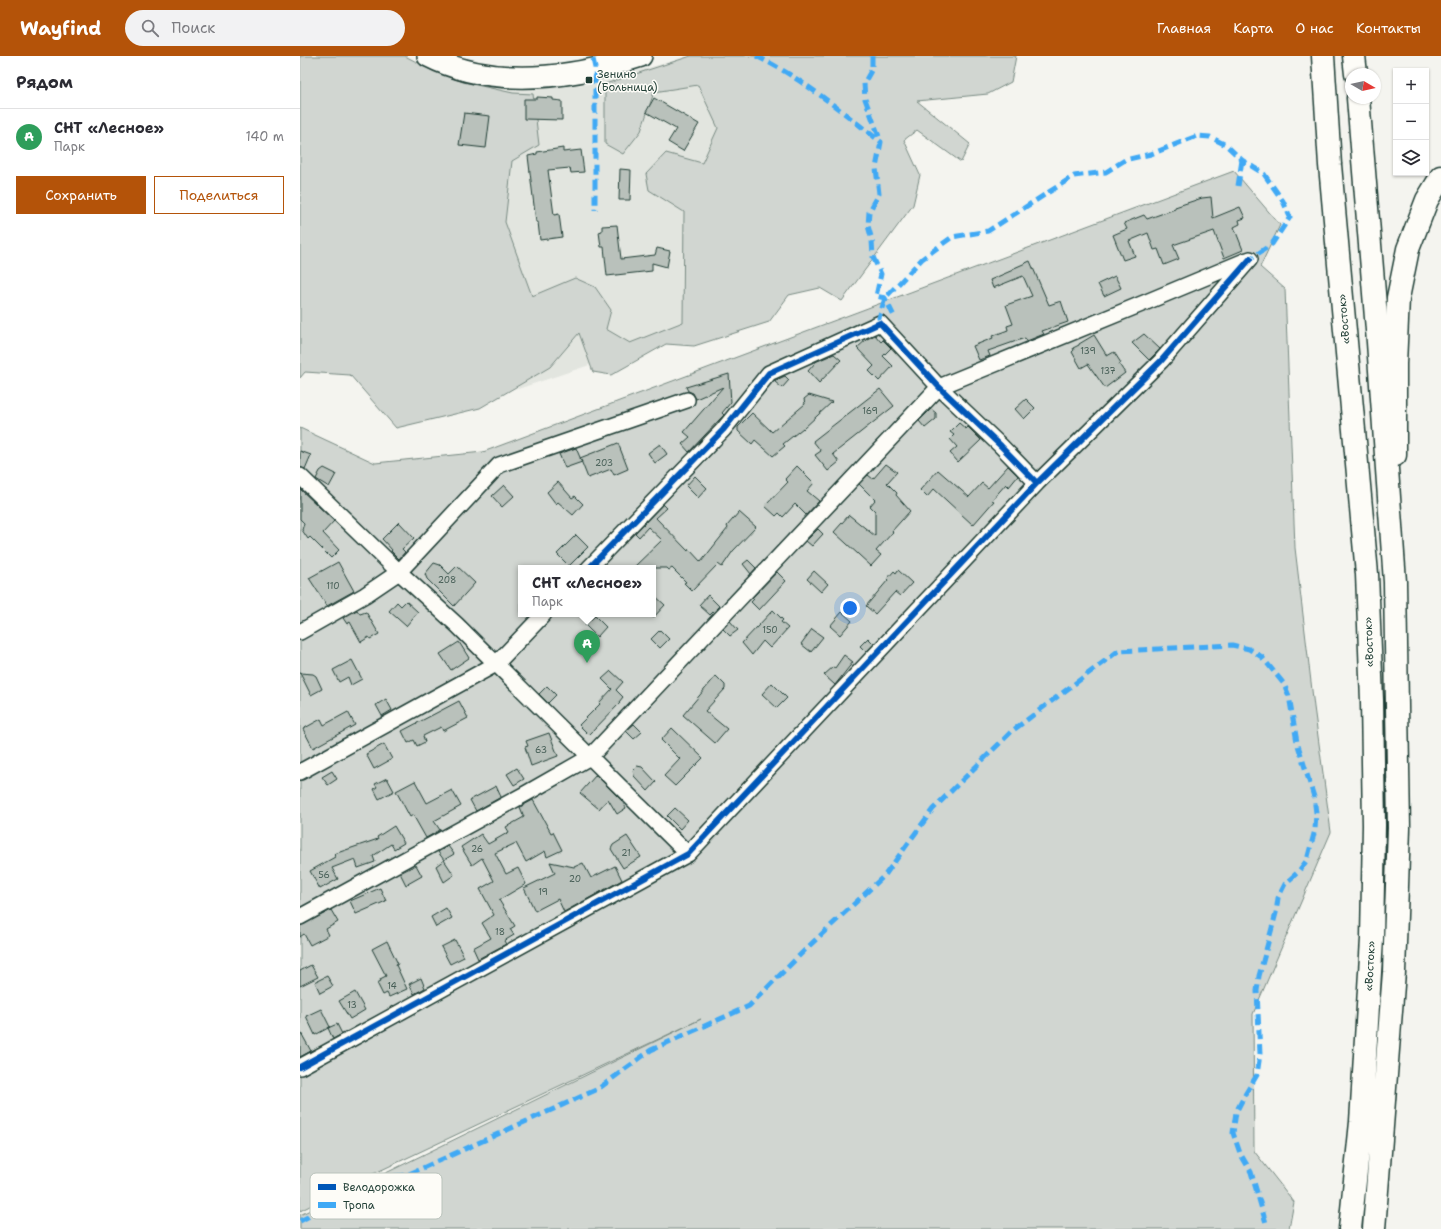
<!DOCTYPE html>
<html lang="ru">
<head>
<meta charset="utf-8">
<style>
	:root { --surface:#fff; --page:#f2f2f3; --text:#2b2b33; --muted:#7c7c81; --line:#e1e1e2; --accent:#b45309 }
	body { margin:0; font-family:"Shantell Sans",sans-serif; background:var(--page); color:var(--text) }
	.controls { position:absolute; right:12px; top:12px; display:grid; overflow:hidden; border-radius:0px; box-shadow:0 1px 3px #0004 }
	.controls button { width:36px; height:36px; display:grid; place-items:center; padding:0; border:0; border-bottom:1px solid var(--line); background:var(--surface); color:var(--text); font:20px sans-serif }
	.compass { position:absolute; left:1045px; top:12px; width:36px; height:36px; border-radius:50%; background:var(--surface); box-shadow:0 1px 3px #0004; rotate:99deg }
	.you { position:absolute; left:550px; top:552px; width:14px; height:14px; margin:-10px; border:3px solid #fff; border-radius:50%; background:#1a73e8; box-shadow:0 0 0 6px #1a73e833 }
	.badge { display:grid; place-items:center; width:26px; height:26px; border-radius:50%; background:var(--accent); color:#fff; font-size:13px; font-weight:700 }
	.pin { position:absolute; translate:-50% -33px; filter:drop-shadow(0 1px 2px #0008) }
	.pin::after { content:''; position:absolute; top:21px; width:14px; height:12px; background:inherit; clip-path:polygon(0 0,100% 0,50% 100%) }
	.popup { position:absolute; left:218px; top:509px; width:138px; height:52px; box-sizing:border-box; display:grid; place-content:center; border-radius:0px; background:var(--surface); filter:drop-shadow(0 1px 3px #0005); font-size:13px; white-space:nowrap; color:var(--muted) }
	.popup b { font-size:15px; color:var(--text) }
	.popup::after { content:''; position:absolute; left:50%; top:100%; margin-left:-8px; border:8px solid transparent; border-top-color:var(--surface) }
	.list { margin:0; padding:0; list-style:none }
	h2 { display:flex; justify-content:space-between; align-items:center; height:52px; margin:0; padding:0 16px; font-size:17px }
	h2 small { font-size:13px; font-weight:400; color:var(--muted) }
	.list li { display:grid; grid-template-columns:26px 1fr auto; gap:12px; align-items:center; box-sizing:border-box; height:56px; padding:0 16px; border-top:1px solid var(--line) }
	.list b { display:block; font-size:15px; white-space:nowrap }
	.list p { margin:0; font-size:13px; white-space:nowrap; color:var(--muted) }
	.list em { font-size:13px; font-style:normal; color:var(--muted) }
	.actions { display:flex; gap:8px; padding:12px 16px }
	.actions a { flex:1; padding:9px 0; border:1px solid var(--accent); border-radius:0px; text-align:center; font-size:14px; color:var(--accent) }
	.actions .main { background:var(--accent); color:#fff }
	.icon { flex:none; width:22px; height:22px; fill:none; stroke:currentColor; stroke-width:2; stroke-linecap:round; stroke-linejoin:round }
	.map { position:relative; flex:none; width:1141px; height:1173px; overflow:hidden }
	header { display:flex; align-items:center; gap:24px; box-sizing:border-box; height:56px; padding:0 20px; background:var(--accent); color:#fff }
	header strong { font-size:19px }
	nav { display:flex; gap:22px; margin-inline-start:auto; font-size:14px }
	.search { width:280px; height:36px; background:var(--page); display:flex; align-items:center; gap:10px; box-sizing:border-box; padding:0 14px; border-radius:22px; color:var(--muted); font-size:15px }
	main { display:flex }
	aside { flex:1; background:var(--surface) }
	.map>svg:first-child { display:block }
	.built { fill:#e2e5df }
	.green { fill:#d1d6d1; stroke:#788a82; fill-rule:evenodd }
	.building { fill:#b9c1bb; stroke:#1f3d34 }
	.lines { fill:none; stroke-linecap:round; stroke-linejoin:round }
	.street-casing { stroke:#1f3d34; stroke-width:18 }
	.secondary-casing { stroke:#1f3d34; stroke-width:24 }
	.primary-casing { stroke:#1f3d34; stroke-width:25 }
	.highway-casing { stroke:#1f3d34; stroke-width:25 }
	.street { stroke:#fdfcf7; stroke-width:15 }
	.secondary { stroke:#fdfcf7; stroke-width:21 }
	.primary { stroke:#fdfcf7; stroke-width:22 }
	.highway { stroke:#fdfcf7; stroke-width:22 }
	.quiet { stroke:#3fa9f5; stroke-width:5; stroke-dasharray:10 5; stroke-linecap:butt }
	.cycleway-casing { stroke:#fdfcf7; stroke-width:8 }
	.cycleway { stroke:#0057b8; stroke-width:6 }
	.poi-dot { fill:#1f3d34; stroke:#fdfcf7; stroke-width:1.5 }
	.labels { text-anchor:middle; dominant-baseline:central; stroke-width:3; stroke-linejoin:round; paint-order:stroke }
	.number-label { font-size:9px; fill:#465e56 }
	.poi-label { font-size:11px; fill:#1f3d34; stroke:#fdfcf7; text-anchor:start }
	.street-label { font-size:11px; fill:#1f3d34; stroke:#fdfcf7 }
	.key { fill:#fdfcf7; stroke:#bac3bc; stroke-width:1 }
	.key-label { font-size:11px; fill:#1f3d34 }
</style>
</head>
<body>
<header>
<strong>Wayfind</strong>
<div class="search"><svg class="icon" aria-label="search" viewBox="0 0 24 24"><circle cx="10" cy="10" r="6"/><path d="M15 15l6 6"/></svg>Поиск</div>
<nav><a>Главная</a><a>Карта</a><a>О нас</a><a>Контакты</a></nav>
</header>
<main>
<aside>
<h2>Рядом<small></small></h2>
<ul class="list">
<li><span class="badge" style="background:#2e9e5b">A</span><div><b>СНТ «Лесное»</b><p>Парк</p></div><em>140 m</em></li>
</ul>
<div class="actions"><a class="main">Сохранить</a><a>Поделиться</a></div>
</aside>
<div class="map">
<svg width="1141" height="1173" viewBox="0 0 1141 1173">
	<rect width="100%" height="100%" fill="#f4f4ef"/>
	<filter id="ink" filterUnits="userSpaceOnUse"><feTurbulence type="fractalNoise" baseFrequency=".025" numOctaves="2"/><feDisplacementMap in="SourceGraphic" scale="8" xChannelSelector="R" yChannelSelector="G"/><feConvolveMatrix kernelMatrix="1 2 1 2 8 2 1 2 1" color-interpolation-filters="sRGB"/></filter>
	<g filter="url(#ink)">
		<!-- built -->
		<path class="built" d="M391 0 486 243 218 333 140 15 201 30 226 33 290 28Z"/>
		<!-- green -->
		<path class="green" d="M0 0H105L132 14 163 26 213 37 233 38 239 89 212 105 205 166 232 240 275 222 295 231 311 254 306 273 330 287 383 266 384 156 349 134 346 118 366 97 402 107 418 72 398 29 354 36 341 75 323 98 305 88V28L391 0H716L711 26 688 38 617 45 670 88 661 106 617 74 604 84 620 119 613 149 542 245 520 232 489 239 469 266 394 290 366 288 311 319 293 316 279 277 250 311 180 352 96 372 50 319 5 316 0 322Z
			M934 115 980 169 960 211 985 233 995 492 1014 651 1031 776 953 958 954 1095 994 1146 989 1173H0V1159L401 963 73 1118 0 1155V372L75 407 183 396ZM221 512H353V558H221Z"/>
		<!-- building -->
		<path class="building" d="M237 41 253 42V44L262 45V64L224 63V43H237Z
			M354 42 399 68 383 95 368 86 376 73 346 56Z
			M164 57 190 60 186 92 159 89Z
			M263 92V96L281 94 284 116 271 117 270 112 248 114 254 159 259 158 262 181 240 184 238 166H236L228 100 237 98V96Z
			M320 113 331 114 330 144H319Z
			M911 141 913 162 940 151 945 162 939 164 940 168 934 171 943 194 924 202 914 175 873 189 879 203 864 209 858 193 854 194 848 177 829 185 835 200 823 204 813 179 827 173 824 167 844 159 847 163 875 153V151L902 142Z
			M317 169 321 203 355 199 357 192 370 195 367 211 352 207V215L307 220 304 191H301L299 176 302 175V170Z
			M730 205 749 249 761 245 768 266 742 275 744 278 727 285 725 282 688 295 690 300 679 304 673 290 693 282 692 280 708 274 707 270 713 268 706 249 732 240 723 220 693 232 690 224 713 214 712 213Z
			M815 220 821 232 804 240 798 228Z
			M844 278 860 293 849 304 832 287Z
			M575 279 581 286 583 284 591 292 583 300 593 310 579 325 569 315 574 310 557 292 567 283Z
			M794 279 807 300 814 296 821 307 819 308 825 317 805 332 788 308 781 312 772 296 774 294 773 292 779 289V288Z
			M534 298 541 304 519 327 508 315 515 307V306Z
			M429 318 431 346 422 357 424 359 420 363 389 396 382 388 390 381 384 376 423 331 396 343 393 337 388 335 386 331Z
			M485 320 489 324 482 332 474 325Z
			M580 333 594 350 533 398 539 406 528 415 515 399 521 395 513 385Z
			M509 339 532 346 503 373V372L483 388 485 390 473 400 455 384 452 388 438 375V371L452 357 472 376 505 348 504 343Z
			M726 343 735 352 724 363 715 353Z
			M631 353 636 357V363L625 372 619 365Z
			M659 367 666 373 668 371 681 384 658 406 650 397 657 391 650 383 654 379 650 376Z
			M318 387 328 413 314 419 311 413 288 422 280 402Z
			M360 388 367 398 355 407 348 397Z
			M276 392 282 406 265 412 259 398Z
			M0 395 11 399 5 413 0 411Z
			M586 408 597 416 587 427 597 437 596 439 610 455 592 475 593 476 576 495 581 499 571 510 534 476 549 459 575 480V455L570 450 575 444 559 428 568 419 573 423Z
			M497 410 514 427 507 435 519 445 506 459 495 448 483 461 479 457 476 460 465 450 488 426 485 423Z
			M708 410 718 420 709 431 706 428 692 444 694 445 673 469 634 433 627 441 620 434 638 414 669 441 682 427 688 432Z
			M24 412 36 418 29 431 16 423 20 415Z
			M395 420 407 432 398 442 386 430Z
			M258 426 272 442 275 440 283 448 273 459 258 446 256 448 247 436Z
			M204 429 214 440 202 451 192 440Z
			M0 433 34 465 23 477 39 494 31 502 10 481 8 483 2 474 4 467 0 463Z
			M363 448 367 452 356 462 388 495 389 493 401 506 428 472 427 470 439 456 456 471 433 495 422 511 418 508 392 535 384 527 386 526 372 512 369 514 367 512H333L362 484 348 471 339 481 335 477Z
			M99 466 114 482 102 493 105 496 99 503 91 495 92 494 82 483Z
			M518 473 523 478 512 490 506 485Z
			M276 479 288 491 269 510 257 498Z
			M448 504 456 512 451 518 443 508Z
			M38 506 54 535 27 550 9 522Z
			M134 507 140 509 149 518 157 510 175 527 154 550 127 523 125 518Z
			M598 514 612 527 600 540 595 536 575 558 566 550 588 524 587 523 594 515 596 517Z
			M514 515 528 528 521 536 507 523Z
			M477 516 486 525 459 554 451 546 454 543 452 542Z
			M353 538 365 549 353 562Z
			M408 539 419 550 410 559 399 549Z
			M106 545 118 556 106 570 89 555 97 546 101 550Z
			M57 554 60 558 66 556 79 578 70 583 69 581 61 586 50 566 47 568 43 562Z
			M473 554 483 564 481 566 488 572 470 592 463 585 452 599 442 587Z
			M542 556 552 565 540 579 530 570Z
			M295 560 306 571 297 581 285 569Z
			M430 565 438 574 430 580 423 573Z
			M512 573 523 581 511 596 501 588Z
			M360 574 369 583 360 592 351 583Z
			M568 582 574 588 566 596 560 590Z
			M159 586 169 602 151 614 140 598Z
			M544 599 553 606 535 629 524 619 533 611 535 612Z
			M52 604 62 623 51 629 48 621 39 626 33 614Z
			M311 615 323 626 316 634 323 641 319 646 320 647 289 679 279 669 300 648 299 647 312 633 302 623Z
			M0 617 13 618 16 620 22 633 11 639Z
			M416 620 425 629V633L405 655 427 673 415 687 383 659Z
			M472 627 487 642 477 652 462 638Z
			M247 630 256 639 248 647 239 638Z
			M86 643 92 654 82 660 76 649Z
			M159 645 168 662 143 675 141 671 123 680 125 686 117 690 114 684 108 687 102 675Z
			M48 656 55 669 13 692 3 673 21 663 24 669Z
			M334 668 342 676 334 683 326 675Z
			M372 672 403 702 375 730 364 720 380 703 361 684Z
			M249 677 258 700 231 710 225 691 228 690 226 685Z
			M84 688 92 703 74 713 66 698Z
			M337 710 342 711 356 726 348 735 334 720 333 714Z
			M217 712 224 723 214 729 207 718Z
			M32 715 37 723 28 729 22 721Z
			M296 719 322 745 326 752 317 758 308 743 299 753 280 737Z
			M87 722 94 735 79 743 74 733 77 731 75 728Z
			M115 725 127 747 152 734 161 750 134 765 140 774 126 782 113 759 110 761 96 735Z
			M196 730 201 741 176 755 170 744Z
			M233 744 251 777 253 776 262 794 247 801 245 795 226 806 216 787 195 797 206 818 218 812 226 828 199 844 215 870 210 873 214 879 204 885 206 888 178 903 173 892 191 882 182 867 194 859 180 833 194 825 182 802 172 809 161 791 181 778 188 788 209 776 206 771 224 761 220 751Z
			M375 752 388 764 380 773 367 760Z
			M94 770 104 787 94 793 91 788 73 800 75 806 58 812 55 803 32 812 38 823 20 833 10 815 35 801 34 798 78 783 77 781Z
			M327 780 341 801 323 812 311 793 313 789Z
			M148 790 154 798 144 804 138 796Z
			M144 804 154 819 144 826 136 810Z
			M250 806 274 811 283 807 291 822 315 810 322 824 264 856 258 843 235 855 224 832 255 817Z
			M116 809 122 820 106 829 100 817Z
			M80 832 86 845 56 858 50 845Z
			M146 852 152 862 136 871 131 861Z
			M31 854 38 866 26 873 29 879 10 889 4 878 0 881V870Z
			M155 884 164 901 150 908 141 891Z
			M87 885 98 908 96 909 107 933 89 941 87 937 83 939 77 927 81 925 80 923 86 920 72 893Z
			M11 909 18 921 0 930V915Z
			M27 920 33 930 20 937 15 926Z
			M121 922 125 932 114 938 109 928Z
			M55 936 65 954 50 963 39 945Z
			M21 953 30 971 15 979 6 960Z
			M37 968 42 978 33 983 28 972Z
			M0 975 11 995 0 1001Z"/>
		<g class="lines">
			<!-- street casing -->
			<g class="street-casing">
				<path id="street" d="M0 420 99 516 157 569 388 798
					M289 512 423 374 469 317 580 267 639 331 701 390 737 427
					M0 576 65 539 99 516 199 409 387 344
					M0 716 196 608 244 558
					M0 861 227 737 290 701 639 331 844 247 947 204
					M0 1011 388 798 737 427 861 305 950 203"/>
			</g>
			<!-- secondary casing -->
			<g class="secondary-casing">
				<path id="secondary" d="M128 0C194 34 273 22 341 0"/>
			</g>
			<!-- primary casing -->
			<g class="primary-casing">
				<path id="primary" d="M1095 399V308L1098 242 1108 193 1127 144 1141 121"/>
			</g>
			<!-- highway casing -->
			<g class="highway-casing">
				<path id="highway" d="M1023 0 1030 109 1067 518 1072 645 1074 769 1072 883 1061 1066 1050 1173
					M1054 0 1056 18
					M1058 42 1078 286 1095 526 1099 772 1094 916 1074 1173"/>
			</g>
			<!-- street -->
			<use href="#street" class="street"/>
			<!-- secondary -->
			<use href="#secondary" class="secondary"/>
			<!-- primary -->
			<use href="#primary" class="primary"/>
			<!-- highway -->
			<use href="#highway" class="highway"/>
			<!-- quiet -->
			<path class="quiet" d="M456 0C502 22 541 55 581 86L576 112 579 138 569 156 568 170 572 184 573 201 581 218 576 240 585 242 594 260
				M572 0V13L564 27 565 43 581 86
				M293 3 295 12V154
				M938 130 942 104
				M580 267 579 262 585 242 622 203 652 181 688 175 774 120 806 116 825 104 851 98 897 80 910 81 926 89 942 104 964 118 983 145 990 161 972 188 950 203
				M0 1165 85 1121 107 1119 298 1033 351 994 449 950 508 891 585 819 633 753 712 675 818 595 932 589 949 593 962 601 984 628 989 640 997 686 1014 741 1016 757 1015 774 1007 804 998 816 985 828 978 842 976 857 959 920 957 935 960 998 957 1019 946 1037 936 1056 933 1077 940 1097 951 1116 966 1167"/>
			<!-- cycleway casing -->
			<g class="cycleway-casing">
				<path id="cycleway" d="M289 512 423 374 469 317 580 267 639 331 701 390 737 427
					M0 1011 388 798 737 427 861 305 950 203"/>
			</g>
			<!-- cycleway -->
			<use href="#cycleway" class="cycleway"/>
		</g>
	</g>
	<!-- markers -->
	<rect class="poi-dot" x="285" y="20" width="8" height="8" rx="2"/>
	<g class="labels">
		<!-- number labels -->
		<g class="number-label">
			<text x="788" y="295">139</text>
			<text x="808" y="315">137</text>
			<text x="570" y="355">169</text>
			<text x="304" y="407">203</text>
			<text x="147" y="524">208</text>
			<text x="33" y="530">110</text>
			<text x="470" y="574">150</text>
			<text x="241" y="694">63</text>
			<text x="177" y="793">26</text>
			<text x="326" y="797">21</text>
			<text x="24" y="819">56</text>
			<text x="275" y="823">20</text>
			<text x="243" y="836">19</text>
			<text x="200" y="876">18</text>
			<text x="92" y="930">14</text>
			<text x="52" y="949">13</text>
		</g>
		<!-- poi labels -->
		<g class="poi-label">
			<text x="297" y="18">Зенино<tspan x="297" dy="13">(Больница)</tspan></text>
		</g>
		<!-- street labels -->
		<g class="street-label">
			<text transform="translate(1044 263) rotate(-95)">«Восток»</text>
			<text transform="translate(1069 586) rotate(-92)">«Восток»</text>
			<text transform="translate(1070 910) rotate(-87)">«Восток»</text>
		</g>
	</g>
	<!-- legend -->
	<rect x="10" y="1117" width="132" height="46" rx="6" class="key"/>
	<rect x="18" y="1128" width="18" height="6" fill="#0057b8"/>
	<rect x="18" y="1146" width="18" height="6" fill="#3fa9f5"/>
	<g class="key-label">
		<text x="43" y="1135">Велодорожка</text>
		<text x="43" y="1153">Тропа</text>
	</g>
</svg>
<div class="controls">
<button>+</button>
<button>−</button>
<button><svg class="icon" aria-label="layers" viewBox="0 0 24 24"><path d="M12 4l9 5-9 5-9-5zM3 14l9 5 9-5"/></svg></button>
</div>
<svg class="compass" viewBox="-18 -18 36 36"><path d="M0-13l5 13h-10z" fill="#e53935"/><path d="M0 13l5-13h-10z" fill="#7c7c81"/></svg>
<div class="you"></div>
<div class="pin badge" style="left:287px;top:607px;background:#2e9e5b">A</div>
<div class="popup"><b>СНТ «Лесное»</b>Парк</div>
</div>
</main>
</body>
</html>
